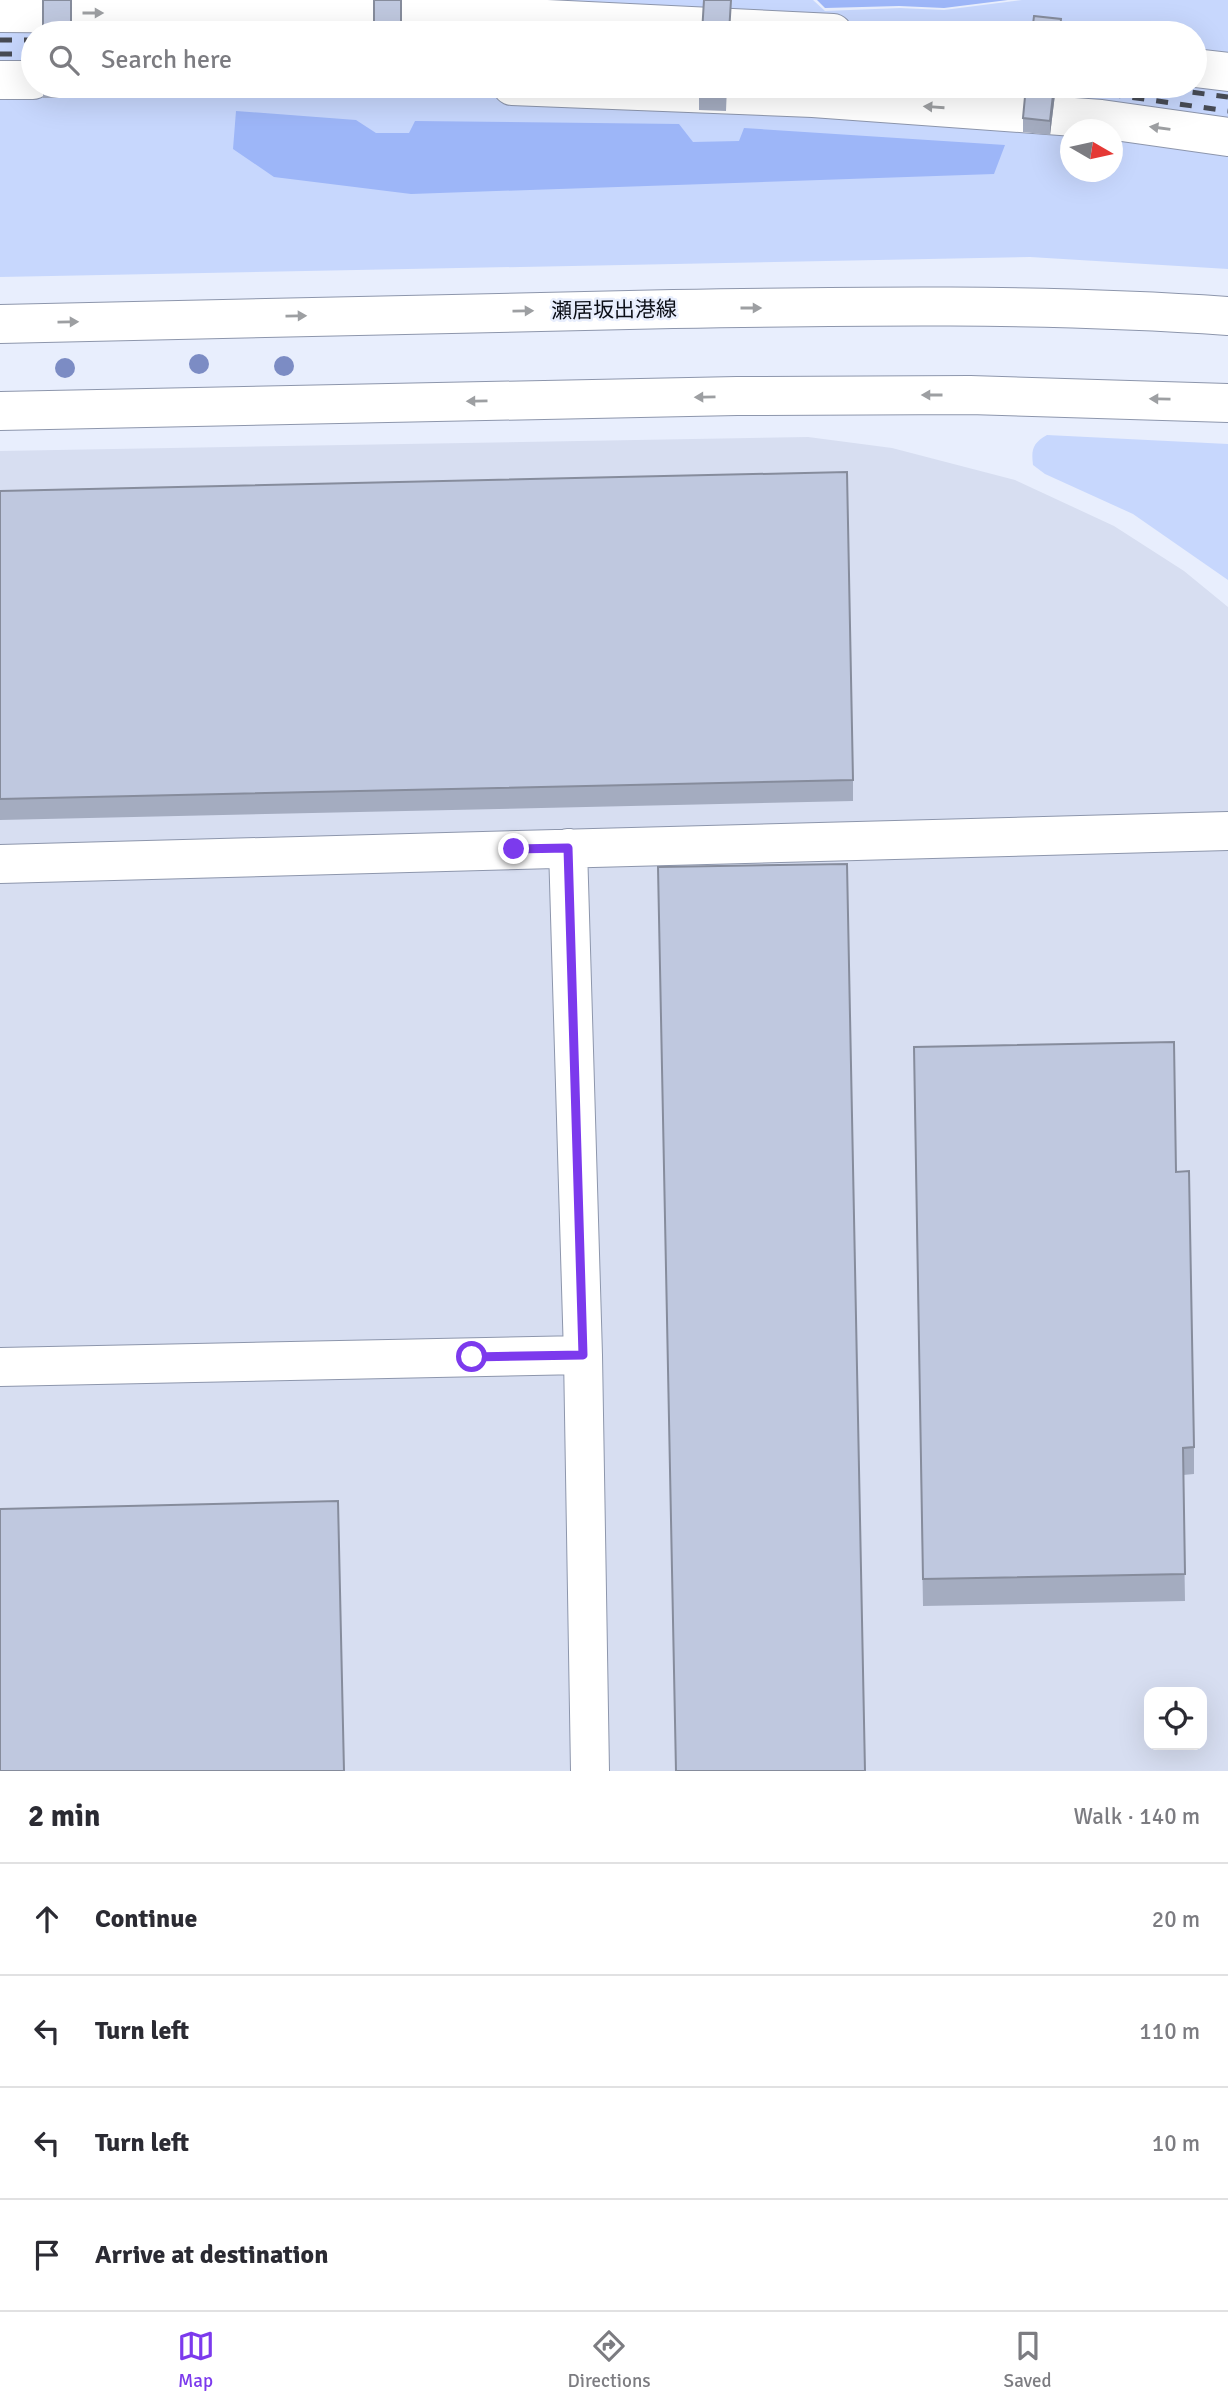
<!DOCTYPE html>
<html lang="en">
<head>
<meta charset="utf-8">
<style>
	:root { --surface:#fff; --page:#f2f2f3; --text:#2b2b33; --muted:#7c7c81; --line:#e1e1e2; --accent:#7c3aed }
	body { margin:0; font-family:Signika,"Noto Sans JP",sans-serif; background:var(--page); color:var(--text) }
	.controls { position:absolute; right:21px; bottom:21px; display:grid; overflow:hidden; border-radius:14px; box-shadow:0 7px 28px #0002 }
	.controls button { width:63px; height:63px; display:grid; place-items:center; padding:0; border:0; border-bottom:2px solid var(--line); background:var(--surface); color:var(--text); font:35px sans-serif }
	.compass { position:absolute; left:1060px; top:119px; width:63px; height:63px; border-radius:50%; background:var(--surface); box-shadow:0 7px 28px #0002; rotate:99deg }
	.stop { position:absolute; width:21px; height:21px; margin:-16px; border:5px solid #7c3aed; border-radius:50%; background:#fff }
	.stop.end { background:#7c3aed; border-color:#fff; box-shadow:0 2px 7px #0008 }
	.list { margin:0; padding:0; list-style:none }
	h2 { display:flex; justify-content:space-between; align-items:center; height:91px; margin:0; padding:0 28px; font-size:30px }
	h2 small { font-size:23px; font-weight:400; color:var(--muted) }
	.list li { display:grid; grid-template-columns:46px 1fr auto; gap:21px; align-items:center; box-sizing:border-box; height:112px; padding:0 28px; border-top:2px solid var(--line) }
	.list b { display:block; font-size:26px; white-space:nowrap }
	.list em { font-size:23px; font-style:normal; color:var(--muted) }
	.icon { flex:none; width:38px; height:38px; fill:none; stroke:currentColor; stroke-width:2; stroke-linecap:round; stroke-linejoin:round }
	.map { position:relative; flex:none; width:1228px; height:1771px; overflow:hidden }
	.search { position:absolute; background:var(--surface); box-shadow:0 7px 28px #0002; left:21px; right:21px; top:21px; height:77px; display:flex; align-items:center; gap:18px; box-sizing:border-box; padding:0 24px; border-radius:38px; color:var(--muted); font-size:26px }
	.sheet { height:539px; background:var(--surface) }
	nav { display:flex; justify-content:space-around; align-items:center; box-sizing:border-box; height:98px; border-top:2px solid var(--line); background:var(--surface); font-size:19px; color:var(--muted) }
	nav a { display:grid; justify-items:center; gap:4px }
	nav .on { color:var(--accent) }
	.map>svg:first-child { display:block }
	.built { fill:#d7def1; fill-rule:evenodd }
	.green { fill:#c7d7fd; fill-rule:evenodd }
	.forest { fill:#9db6f8 }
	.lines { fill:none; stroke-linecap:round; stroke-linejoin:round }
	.minor-casing { stroke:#8d96ac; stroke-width:40 }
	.major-casing { stroke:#8d96ac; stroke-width:40 }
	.highway-casing { stroke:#8d96ac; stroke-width:40 }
	.minor { stroke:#fff; stroke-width:38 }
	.major { stroke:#fff; stroke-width:38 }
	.highway { stroke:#fff; stroke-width:38 }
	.rail { stroke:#474b55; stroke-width:5; stroke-dasharray:12 12; stroke-linecap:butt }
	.tree { fill:#7c8cc4 }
	.wall { fill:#a4acc0 }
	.shaded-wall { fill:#868c9c }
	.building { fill:#bfc8df; stroke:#868c9c; stroke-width:2 }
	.oneway { fill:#9d9fa2 }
	.route { stroke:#7c3aed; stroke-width:9 }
	.labels { text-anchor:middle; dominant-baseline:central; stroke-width:5; stroke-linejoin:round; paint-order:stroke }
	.street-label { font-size:21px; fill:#0b0e16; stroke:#e8eefd }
</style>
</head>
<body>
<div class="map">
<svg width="1228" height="1771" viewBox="0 0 1228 1771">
	<rect width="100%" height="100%" fill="#e8eefd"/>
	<!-- built -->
	<path class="built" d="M808 437 892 448 1015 480 1114 526 1184 571 1228 607V1771H0V451ZM1149 1692H1202V1745H1149Z"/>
	<!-- green -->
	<path class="green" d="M0 0H813L825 11 900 8 944 10 1022 0H1228V269L1030 257 0 277ZM33 33H1195V86H33ZM1070 130H1112V172H1070Z
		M1047 435 1228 444V580L1133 514 1045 474 1033 465C1031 449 1033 443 1047 435Z"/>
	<!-- forest -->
	<path class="forest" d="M817 0H1008L944 8 899 6 825 8Z
		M236 111 356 120 376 133H409L415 121 679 124 693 142 739 141 744 128 1005 145 994 174 411 194 274 177 233 149Z"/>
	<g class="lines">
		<!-- minor casing -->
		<g class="minor-casing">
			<path id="minor" d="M568 848 583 1355 590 1771
				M0 864 1228 831
				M0 1367 583 1355"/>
		</g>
		<!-- major casing -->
		<g class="major-casing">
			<path id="major" d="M0 324C224 318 448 312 673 309 857 306 1044 303 1228 316
				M0 411 737 396 970 395 1228 403"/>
		</g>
		<!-- highway casing -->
		<g class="highway-casing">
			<path id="highway" d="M0 13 506 17 833 33
				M1195 68 1228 72
				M0 80H33
				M512 86 813 98 1101 119 1228 137"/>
		</g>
		<!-- minor -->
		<use href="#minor" class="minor"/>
		<!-- major -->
		<use href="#major" class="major"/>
		<!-- highway -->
		<use href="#highway" class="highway"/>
		<!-- rail -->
		<path class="rail" d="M0 40H33
			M0 54H33
			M1013 86 1101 93 1228 111
			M1145 86 1228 97"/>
	</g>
	<!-- trees -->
	<g class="tree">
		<circle cx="199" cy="364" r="10"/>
		<circle cx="284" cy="366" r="10"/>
		<circle cx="65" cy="368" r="10"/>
	</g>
	<!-- wall -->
	<path class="wall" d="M43 86H71V98H43Z
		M374 86H401V97H374Z
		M699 86H727L726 111 699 110Z
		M1026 86H1056L1050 135 1023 132V118Z
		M0 491 853 780V801L0 820Z
		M914 1074 1176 1172 1194 1447V1474L1183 1475 1185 1601 923 1606Z"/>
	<!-- shaded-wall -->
	<path class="shaded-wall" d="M1054 86H1056L1050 135V121Z"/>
	<!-- building -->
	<path class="building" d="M43 0H71V33H43Z
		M374 0H401V33H374Z
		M704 0H731L729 33H702Z
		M1034 16 1061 19 1060 33H1032Z
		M699 86H726V97L699 95Z
		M1026 86H1054L1050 121 1023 118Z
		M847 472 853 780 0 799V491Z
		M847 864 865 1771H676L658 867Z
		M1174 1042 1176 1172 1189 1171 1194 1447 1183 1448 1185 1574 923 1579 914 1047Z
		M338 1501 344 1771H0V1509Z"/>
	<!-- one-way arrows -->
	<defs><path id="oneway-solid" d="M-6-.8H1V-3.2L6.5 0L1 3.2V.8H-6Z" transform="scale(1.75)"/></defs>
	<g class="oneway">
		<use href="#oneway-solid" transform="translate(93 13)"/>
		<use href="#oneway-solid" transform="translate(934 107) rotate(-176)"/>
		<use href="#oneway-solid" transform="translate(1160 128) rotate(-172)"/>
		<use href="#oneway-solid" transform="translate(751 308)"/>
		<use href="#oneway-solid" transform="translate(523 311) rotate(-1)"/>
		<use href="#oneway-solid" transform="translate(296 316) rotate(-1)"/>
		<use href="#oneway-solid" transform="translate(68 322) rotate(-1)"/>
		<use href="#oneway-solid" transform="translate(932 395) rotate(180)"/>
		<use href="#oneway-solid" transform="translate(705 397) rotate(179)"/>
		<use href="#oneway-solid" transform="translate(1160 399) rotate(-179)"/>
		<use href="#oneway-solid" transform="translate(477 401) rotate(179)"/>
	</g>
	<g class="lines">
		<!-- route -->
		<path class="route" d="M472 1357 583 1355 568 848 514 849"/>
	</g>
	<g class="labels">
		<!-- street labels -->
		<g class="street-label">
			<text transform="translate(614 310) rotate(-1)">瀬居坂出港線</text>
		</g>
	</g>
</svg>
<div class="controls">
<button><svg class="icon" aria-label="locate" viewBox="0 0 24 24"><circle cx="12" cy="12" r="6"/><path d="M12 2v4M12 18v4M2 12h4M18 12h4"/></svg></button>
</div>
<svg class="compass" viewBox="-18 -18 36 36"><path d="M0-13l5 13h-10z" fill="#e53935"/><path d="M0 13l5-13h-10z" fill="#7c7c81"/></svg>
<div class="stop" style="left:472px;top:1357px"></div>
<div class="stop end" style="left:514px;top:849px"></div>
<div class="search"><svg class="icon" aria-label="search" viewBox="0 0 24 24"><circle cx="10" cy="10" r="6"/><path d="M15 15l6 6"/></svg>Search here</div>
</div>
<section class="sheet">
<h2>2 min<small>Walk · 140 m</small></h2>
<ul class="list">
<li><svg class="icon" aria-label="ahead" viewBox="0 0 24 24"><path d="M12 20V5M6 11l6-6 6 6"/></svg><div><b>Continue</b></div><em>20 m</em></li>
<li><svg class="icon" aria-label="left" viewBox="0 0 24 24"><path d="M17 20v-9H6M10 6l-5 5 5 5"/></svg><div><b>Turn left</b></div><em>110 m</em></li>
<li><svg class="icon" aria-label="left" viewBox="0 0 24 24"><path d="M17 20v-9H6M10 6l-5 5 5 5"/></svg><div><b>Turn left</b></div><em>10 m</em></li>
<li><svg class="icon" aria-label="arrive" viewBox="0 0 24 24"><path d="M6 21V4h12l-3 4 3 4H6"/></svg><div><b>Arrive at destination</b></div></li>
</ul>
</section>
<nav>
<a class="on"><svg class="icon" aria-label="map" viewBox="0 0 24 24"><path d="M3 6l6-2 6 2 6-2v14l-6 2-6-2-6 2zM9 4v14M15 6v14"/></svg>Map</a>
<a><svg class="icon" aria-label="directions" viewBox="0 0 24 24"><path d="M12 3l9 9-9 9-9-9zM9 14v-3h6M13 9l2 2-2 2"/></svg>Directions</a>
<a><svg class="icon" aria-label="saved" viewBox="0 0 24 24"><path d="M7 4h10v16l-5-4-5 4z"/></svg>Saved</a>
</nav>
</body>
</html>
